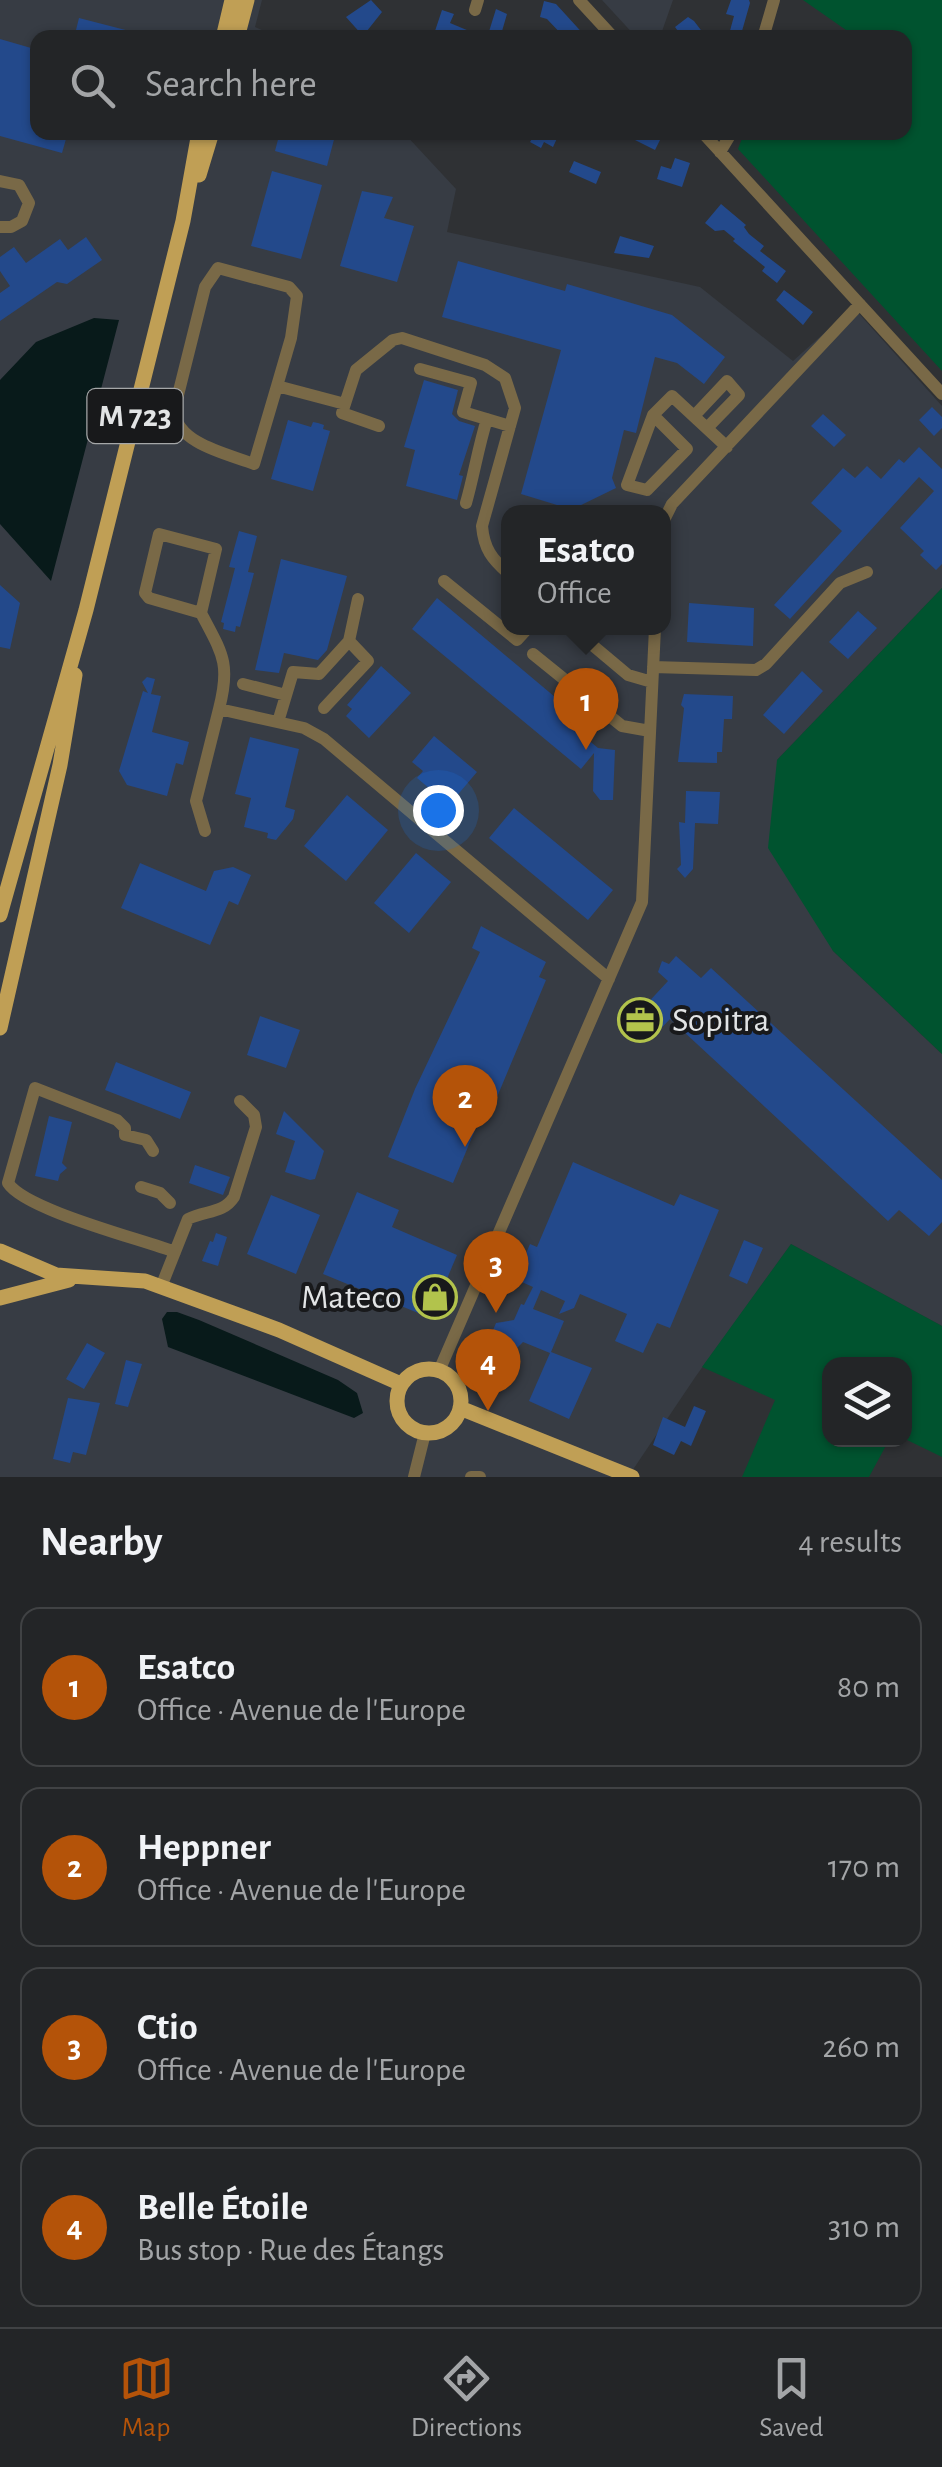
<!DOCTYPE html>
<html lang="en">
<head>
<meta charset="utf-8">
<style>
	:root { --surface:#232527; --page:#2f3133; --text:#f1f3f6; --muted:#a3a5a7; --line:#404244; --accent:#b45309 }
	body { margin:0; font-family:"Alegreya Sans",sans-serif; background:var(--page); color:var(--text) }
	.controls { position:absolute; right:30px; bottom:30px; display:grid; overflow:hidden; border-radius:20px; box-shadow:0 2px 8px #0004 }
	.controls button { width:90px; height:90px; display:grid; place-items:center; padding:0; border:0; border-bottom:2px solid var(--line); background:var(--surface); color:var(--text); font:50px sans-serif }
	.you { position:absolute; left:438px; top:810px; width:35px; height:35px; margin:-25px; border:8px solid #fff; border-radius:50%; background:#1a73e8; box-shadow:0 0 0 15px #1a73e833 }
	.badge { display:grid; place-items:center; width:65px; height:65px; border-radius:50%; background:var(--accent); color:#fff; font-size:32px; font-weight:700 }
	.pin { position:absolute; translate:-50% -82px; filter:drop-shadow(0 2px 5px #0008) }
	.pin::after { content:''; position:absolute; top:52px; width:35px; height:30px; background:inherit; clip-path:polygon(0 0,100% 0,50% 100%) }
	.popup { position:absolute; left:501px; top:505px; width:170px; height:130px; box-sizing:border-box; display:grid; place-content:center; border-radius:20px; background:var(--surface); filter:drop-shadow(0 2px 8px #0005); font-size:32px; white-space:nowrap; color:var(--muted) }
	.popup b { font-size:38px; color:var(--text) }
	.popup::after { content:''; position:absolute; left:50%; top:100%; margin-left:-20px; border:20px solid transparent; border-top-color:var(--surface) }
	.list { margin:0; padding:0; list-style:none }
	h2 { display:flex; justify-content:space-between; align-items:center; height:130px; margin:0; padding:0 40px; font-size:42px }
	h2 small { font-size:32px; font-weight:400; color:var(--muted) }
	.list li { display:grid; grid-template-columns:65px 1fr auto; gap:30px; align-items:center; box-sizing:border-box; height:160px; margin:0 20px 20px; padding:0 20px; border:2px solid var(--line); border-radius:20px }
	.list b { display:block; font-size:38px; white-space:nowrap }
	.list p { margin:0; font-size:32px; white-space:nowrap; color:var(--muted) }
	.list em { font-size:32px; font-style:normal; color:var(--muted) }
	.icon { flex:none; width:55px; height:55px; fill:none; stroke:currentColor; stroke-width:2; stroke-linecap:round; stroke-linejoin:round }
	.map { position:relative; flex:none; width:942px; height:1477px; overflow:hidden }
	.search { position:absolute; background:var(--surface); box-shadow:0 2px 8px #0004; left:30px; right:30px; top:30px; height:110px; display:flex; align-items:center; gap:25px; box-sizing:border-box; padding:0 35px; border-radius:20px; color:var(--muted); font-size:38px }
	.sheet { height:850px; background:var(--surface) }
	nav { display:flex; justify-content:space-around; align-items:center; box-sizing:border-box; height:140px; border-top:2px solid var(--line); background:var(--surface); font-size:28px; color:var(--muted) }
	nav a { display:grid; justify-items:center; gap:5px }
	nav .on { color:var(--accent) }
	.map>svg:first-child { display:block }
	.built { fill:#373c44; fill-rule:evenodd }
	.green { fill:#00532f }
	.water { fill:#081a1a }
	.building { fill:#23498b }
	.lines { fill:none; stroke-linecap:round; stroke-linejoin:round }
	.minor { stroke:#796947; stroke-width:12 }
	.major { stroke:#c09f55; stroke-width:15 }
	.labels { text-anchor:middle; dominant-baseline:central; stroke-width:8; stroke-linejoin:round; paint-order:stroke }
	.shield { fill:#18191b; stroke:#a5a7a8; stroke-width:2.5 }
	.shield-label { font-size:32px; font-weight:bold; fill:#e2e4e5 }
	.poi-label { font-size:35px; fill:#e2e4e5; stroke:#18191b; text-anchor:start }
</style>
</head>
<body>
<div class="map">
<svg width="942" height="1477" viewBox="0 0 942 1477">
	<rect width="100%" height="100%" fill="#2f3134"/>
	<!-- built -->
	<path class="built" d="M0 0H262L255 27 278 37 38 38V132L404 133 456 189 447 232 700 287 793 361 853 307 942 406V588L777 760 833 951 942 1054V1326L791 1244 696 1376 628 1477H0ZM508 512H664V628H508Z
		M602 0H673L660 37 637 38Z"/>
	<!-- green -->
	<path class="green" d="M803 0H942V371L738 149 744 133 904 132V38L856 37Z
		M942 588V1054L833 951 768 848 777 760Z
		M791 1244 942 1326V1457L905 1439 904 1364H830V1440H889L869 1477H742L775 1400 702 1367Z"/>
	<!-- water -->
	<path class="water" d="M94 318 119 320 51 581 0 524V380L36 342Z
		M167 1312H177L199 1320 338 1380 357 1393 363 1413 354 1418 168 1347 162 1319Z"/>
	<!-- building -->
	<path class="building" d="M371 0 382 12 363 36 346 17Z
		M731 0H749L750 3 740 38H728L734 16 726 14Z
		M544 1 556 4 587 38H565L547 19 540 17Z
		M496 9 507 14 500 38H487Z
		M442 10 454 14 450 23 486 38H445L434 34Z
		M688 17 694 21 707 38H683L675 27Z
		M79 18 141 34V38H74Z
		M0 39 38 50V132H68L62 153 0 136Z
		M280 132H336L327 166 275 151Z
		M525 132H560L553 147 544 142 541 148 530 142 533 137Z
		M619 132H664L655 150Z
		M675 158 690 163 682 187 657 179 661 166 671 169Z
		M574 161 601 172 596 184 569 172Z
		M272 171 322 185 301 259 251 246Z
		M362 191 393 197 384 218 414 226 397 282 340 266Z
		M721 204 746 225 744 227 749 234 764 246 760 251 786 271 777 283 762 271 765 267 733 241 735 239 724 230 715 231 705 223Z
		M620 236 654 246 649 258 614 253Z
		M86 237 102 260 67 284 57 282 0 321V293L10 286 0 271V257L14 247 26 263 60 239 68 250Z
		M458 261 565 291 567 284 672 315 725 357 704 384 677 363 655 357 636 433 624 430 612 478 616 488 575 508 577 512H561L557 505 521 494 561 350 442 317Z
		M784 290 813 312 803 325 776 300Z
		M424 380 458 390 452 414 459 421 475 426 459 475 463 476 457 500 406 486 415 450 404 447Z
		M932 407 942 417V428L934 436 919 420Z
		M823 414 846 435 834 447 811 426Z
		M288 420 311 427 313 422 318 423 324 425 323 429 330 431 313 491 271 479Z
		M919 447 942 469V564L936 570 920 555 924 551 900 528 934 491 919 477 790 619 774 605 842 531 811 503 843 468 855 478 867 466 881 479 899 459 904 463Z
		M239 531 257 536 248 572 254 573 240 627 236 626 235 632 223 629 224 623 221 622 235 568 229 567Z
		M281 559 347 576 327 650 318 660 284 653 279 673 255 670Z
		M0 585 20 603 10 649 0 647Z
		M437 598 593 729 586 738 598 748 615 750 613 800H600L593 791 594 753 581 769 412 629Z
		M689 603 754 608 753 646 687 642Z
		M858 611 877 628 848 659 829 642Z
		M381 666 411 693 369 738 346 716 352 709 347 705Z
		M802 671 823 691 784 734 763 715Z
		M147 677 155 679 151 694 161 696 152 732 189 742 183 765 176 763 167 796 127 785 119 771 143 691 148 693 142 682Z
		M684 694 733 696 732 719H724L722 752H717V763L678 762 684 708 681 705Z
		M434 736 477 772 449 805 417 778 423 771 412 762Z
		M250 737 299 749 285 807 295 810 293 819 276 840 267 838 268 833 244 827 251 798 235 794Z
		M686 791 720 792 718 824 695 823 693 869 685 878 677 869 681 865 679 822 685 823Z
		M347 795 388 830 346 881 304 846Z
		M514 808 613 890 588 920 489 838Z
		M416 853 451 882 409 933 374 903Z
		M140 863 206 891 214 871 233 867 251 875 238 905 229 901 210 945 121 908Z
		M481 926 546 962 539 977 546 980 487 1121 480 1118 453 1183 388 1157 415 1089 480 952 472 948Z
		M676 956 701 978 711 968 942 1180V1222L929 1236 899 1210 888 1221 670 1019 651 1039 631 1021 668 981 658 972 662 961 669 964Z
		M260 1016 300 1030 286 1068 247 1055Z
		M116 1062 191 1092 180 1119 105 1090Z
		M284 1111 324 1151 315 1179 310 1180 285 1172 295 1141 276 1134Z
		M49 1116 72 1122 62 1163 67 1168 60 1174 58 1181 35 1176Z
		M573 1162 674 1206 680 1194 719 1210 670 1328 657 1323 643 1353 615 1341 627 1314 580 1294 574 1308 559 1314 565 1301 541 1290 533 1309 564 1321 551 1352 592 1368 569 1419 529 1401 550 1353 523 1342 514 1351H502L496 1348 497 1340 491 1335 496 1323 514 1320 521 1304 524 1305 533 1287 515 1279 530 1244 537 1247Z
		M195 1165 230 1177 223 1195 189 1183Z
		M357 1192 399 1210 392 1227 457 1255 433 1312 423 1315 323 1274Z
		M271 1195 320 1215 296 1274 247 1254Z
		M216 1233 227 1237 218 1266 202 1261 210 1241 213 1242Z
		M744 1240 763 1248 747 1284 729 1276Z
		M87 1343 105 1353 84 1389 66 1379Z
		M126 1360 142 1364 128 1407 115 1404Z
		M68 1398 100 1403 86 1455 73 1452 70 1463 53 1459Z
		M694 1406 706 1411 691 1446 681 1441 674 1455 653 1445 663 1417 685 1427Z"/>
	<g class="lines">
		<!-- minor -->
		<path class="minor" d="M579 0 614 38
			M475 10 478 0
			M763 38 774 0
			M702 132 942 394
			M720 152 732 132
			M0 181 19 185 29 203 22 221 11 227H0
			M420 369 471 383 463 412 510 426
			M277 386 254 464C228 454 177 444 174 411L205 287 218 268 289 287 297 296 291 338 277 386 345 404
			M653 415 687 449 647 490 627 485 653 415 672 396 727 447
			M694 416 727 381 739 395 707 428
			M379 426 342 413 356 370 393 340 402 338 485 365 505 378 515 408 482 526C484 549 492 559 508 573
			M466 503C474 475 478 448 487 419
			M664 520 672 504 860 304
			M444 581 517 640 528 628
			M201 613 149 598 145 593 159 534 216 549 201 613C222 653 231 663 219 709
			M572 628 628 675 652 682
			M533 654 622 726 650 731
			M653 667 756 670 766 664 840 583 867 572
			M243 684 286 695
			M324 708 368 661 349 641
			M278 722 293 672 319 674 349 641 358 599
			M205 831 196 801 219 709 304 728 324 739 609 979
			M153 1151 146 1140 125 1135V1128L117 1120 35 1088 8 1183C25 1210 141 1239 175 1252
			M141 1187 160 1193 170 1203
			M161 1287 188 1219C206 1210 223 1214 234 1197L256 1127 254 1115 240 1101
			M439 1371 642 902 655 628
			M414 1477 425 1433
			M471 1477H480"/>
		<!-- major -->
		<path class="major" d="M223 38 232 0
			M237 38 247 0
			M199 175 212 132
			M0 915 86 610 183 221 199 132
			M0 1028 60 765 75 675
			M0 1251 56 1275 145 1281 279 1330 401 1384
			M0 1298 69 1280
			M397 1401a32 32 0 1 1 64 0a32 32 0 1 1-64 0Z
			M460 1408 632 1477"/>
	</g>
	<!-- icons -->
	<defs>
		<g id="office-ring" transform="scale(2.25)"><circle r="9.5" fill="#18191b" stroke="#b2c34c" stroke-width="1.5"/><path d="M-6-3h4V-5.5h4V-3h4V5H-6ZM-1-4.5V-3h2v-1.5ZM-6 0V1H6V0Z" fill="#b2c34c"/></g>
		<g id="shop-ring" transform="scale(2.25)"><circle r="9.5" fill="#18191b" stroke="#b2c34c" stroke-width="1.5"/><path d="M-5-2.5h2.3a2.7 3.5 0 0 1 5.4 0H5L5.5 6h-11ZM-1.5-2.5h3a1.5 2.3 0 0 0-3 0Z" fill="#b2c34c"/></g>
	</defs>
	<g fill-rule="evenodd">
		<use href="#office-ring" x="640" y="1020"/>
		<use href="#shop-ring" x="435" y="1297"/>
	</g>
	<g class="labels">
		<!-- shield labels -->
		<rect class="shield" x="87.5" y="389" width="95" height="54" rx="8"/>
		<g class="shield-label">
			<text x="135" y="416">M 723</text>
		</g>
		<!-- poi labels -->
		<g class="poi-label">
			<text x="672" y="1020">Sopitra</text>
			<text x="402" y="1297" text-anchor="end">Mateco</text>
		</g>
	</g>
</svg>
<div class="controls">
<button><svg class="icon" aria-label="layers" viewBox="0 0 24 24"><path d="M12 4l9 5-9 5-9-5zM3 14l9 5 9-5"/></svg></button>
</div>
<div class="you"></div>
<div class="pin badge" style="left:586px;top:750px">1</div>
<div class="popup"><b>Esatco</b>Office</div>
<div class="pin badge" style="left:465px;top:1147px">2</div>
<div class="pin badge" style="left:496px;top:1313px">3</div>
<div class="pin badge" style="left:488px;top:1411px">4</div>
<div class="search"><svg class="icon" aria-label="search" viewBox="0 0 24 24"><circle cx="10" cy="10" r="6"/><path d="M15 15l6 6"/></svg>Search here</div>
</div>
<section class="sheet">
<h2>Nearby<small>4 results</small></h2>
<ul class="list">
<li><span class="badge">1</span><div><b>Esatco</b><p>Office · Avenue de l'Europe</p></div><em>80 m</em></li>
<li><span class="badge">2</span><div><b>Heppner</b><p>Office · Avenue de l'Europe</p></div><em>170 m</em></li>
<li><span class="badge">3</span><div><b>Ctio</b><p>Office · Avenue de l'Europe</p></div><em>260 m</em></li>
<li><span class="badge">4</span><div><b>Belle Étoile</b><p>Bus stop · Rue des Étangs</p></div><em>310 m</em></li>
</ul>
</section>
<nav>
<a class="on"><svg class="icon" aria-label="map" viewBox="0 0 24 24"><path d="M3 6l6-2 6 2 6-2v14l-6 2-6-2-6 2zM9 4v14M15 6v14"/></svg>Map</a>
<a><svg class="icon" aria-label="directions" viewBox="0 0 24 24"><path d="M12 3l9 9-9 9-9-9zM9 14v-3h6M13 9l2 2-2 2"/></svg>Directions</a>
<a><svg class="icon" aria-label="saved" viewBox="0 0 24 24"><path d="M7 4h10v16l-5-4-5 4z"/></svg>Saved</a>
</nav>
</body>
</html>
